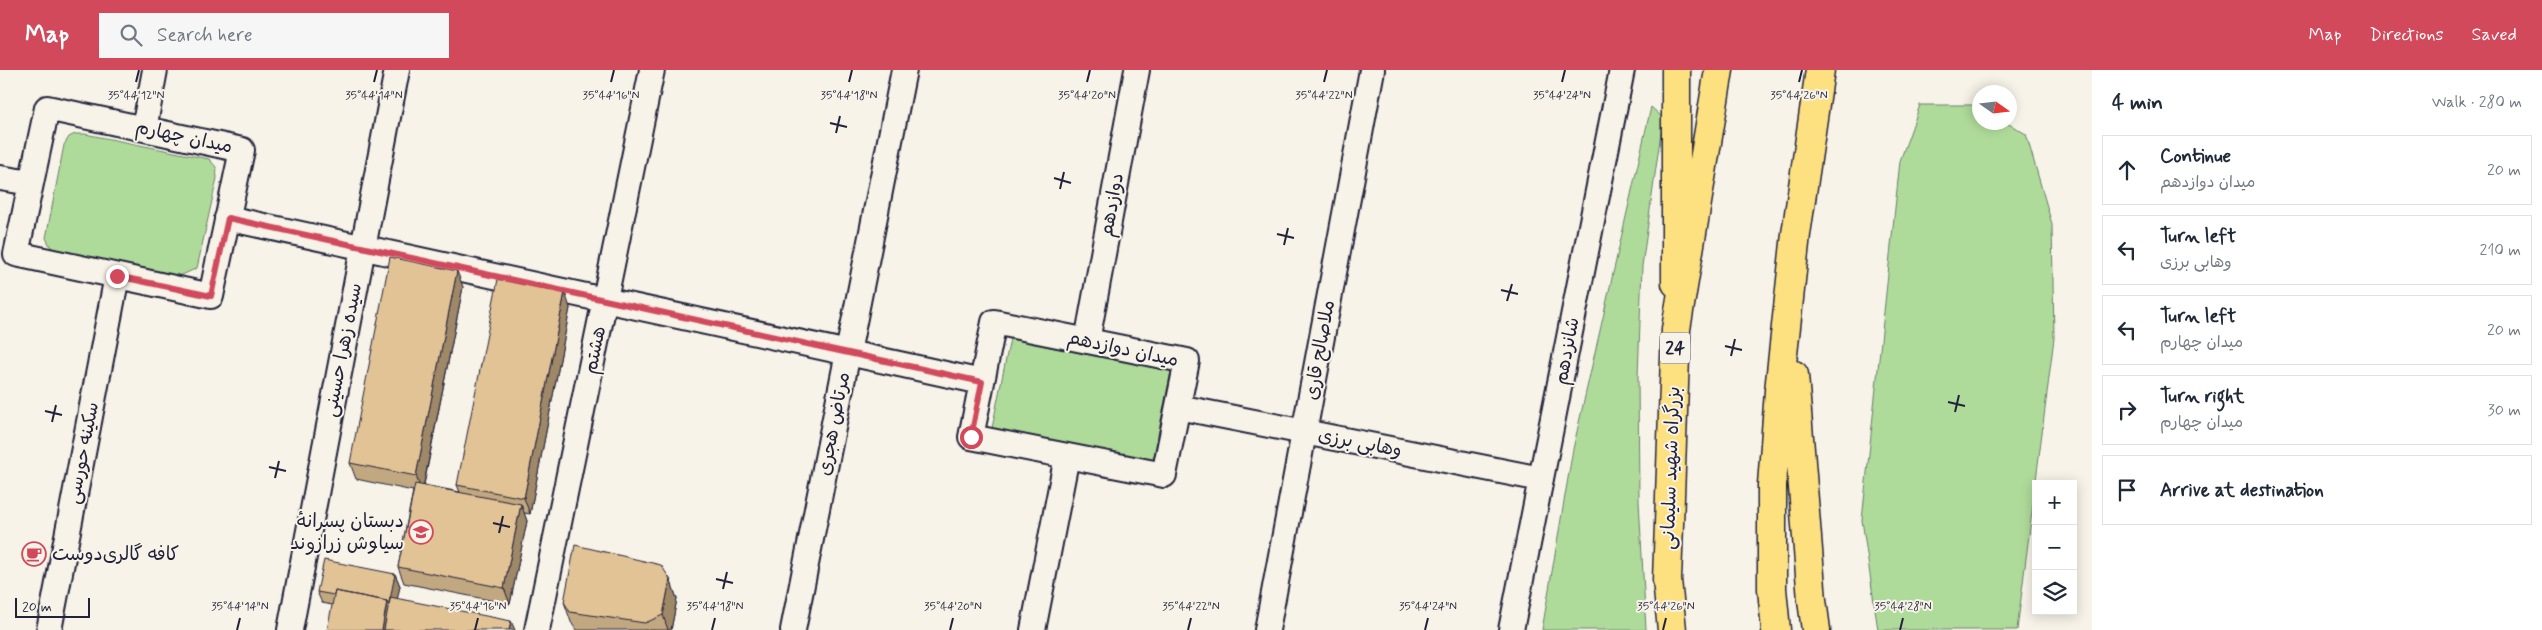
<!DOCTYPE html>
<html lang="en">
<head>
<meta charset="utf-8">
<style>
	:root { --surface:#fff; --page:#f6f6f7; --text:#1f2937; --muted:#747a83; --line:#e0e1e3; --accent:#d1495b }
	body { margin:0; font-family:Mynerve,"Playpen Sans Arabic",sans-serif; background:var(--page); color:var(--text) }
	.controls { position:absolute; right:15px; bottom:15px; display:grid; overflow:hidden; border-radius:0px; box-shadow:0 2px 12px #0003 }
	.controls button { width:45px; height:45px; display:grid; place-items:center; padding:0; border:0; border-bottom:1px solid var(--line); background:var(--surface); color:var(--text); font:25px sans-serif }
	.compass { position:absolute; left:1972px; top:15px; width:45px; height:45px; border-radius:50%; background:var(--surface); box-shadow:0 2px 12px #0003; rotate:104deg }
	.scale { position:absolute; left:15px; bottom:12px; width:75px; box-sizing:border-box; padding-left:5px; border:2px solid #22223b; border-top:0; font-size:14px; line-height:18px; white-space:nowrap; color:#22223b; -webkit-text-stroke:4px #f7f3e8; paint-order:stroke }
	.stop { position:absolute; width:15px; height:15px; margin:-11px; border:4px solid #d1495b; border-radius:50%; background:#fff }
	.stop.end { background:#d1495b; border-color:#fff; box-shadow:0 1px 5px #0008 }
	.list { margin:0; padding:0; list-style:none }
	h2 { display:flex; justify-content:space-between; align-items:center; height:65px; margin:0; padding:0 20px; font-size:21px }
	h2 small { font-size:16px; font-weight:400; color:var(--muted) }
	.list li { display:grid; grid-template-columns:32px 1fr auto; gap:15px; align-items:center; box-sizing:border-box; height:70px; margin:0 10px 10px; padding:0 10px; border:1px solid var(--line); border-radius:0px }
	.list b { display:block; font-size:19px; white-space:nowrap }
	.list p { margin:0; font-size:16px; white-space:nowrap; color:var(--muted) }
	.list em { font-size:16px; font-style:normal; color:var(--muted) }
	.icon { flex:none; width:28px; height:28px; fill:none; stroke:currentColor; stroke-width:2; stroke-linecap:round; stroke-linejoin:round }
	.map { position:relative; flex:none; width:2092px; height:560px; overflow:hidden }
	header { display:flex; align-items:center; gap:30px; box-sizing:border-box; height:70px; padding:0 25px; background:var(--accent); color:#fff }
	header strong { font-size:24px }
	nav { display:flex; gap:28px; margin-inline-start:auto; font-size:18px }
	.search { width:350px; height:45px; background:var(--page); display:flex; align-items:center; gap:12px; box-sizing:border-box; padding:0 18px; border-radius:0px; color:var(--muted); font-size:19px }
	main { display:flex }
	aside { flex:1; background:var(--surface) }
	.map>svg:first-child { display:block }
	.green { fill:#afdb9a; stroke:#687e6a }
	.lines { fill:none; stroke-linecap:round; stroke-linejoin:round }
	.minor-casing { stroke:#22223b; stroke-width:28 }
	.major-casing { stroke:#22223b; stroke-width:31 }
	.highway-casing { stroke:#22223b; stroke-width:31 }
	.minor { stroke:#f7f3e8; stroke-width:24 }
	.major { stroke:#fde080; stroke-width:28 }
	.highway { stroke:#fde080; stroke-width:28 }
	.wall { fill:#c2a880; stroke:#22223b }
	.shaded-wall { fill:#9e8868; stroke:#22223b }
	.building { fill:#e2c395; stroke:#22223b }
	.route { stroke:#d1495b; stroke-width:6 }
	.ticks { fill:none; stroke:#22223b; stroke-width:2 }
	.labels { text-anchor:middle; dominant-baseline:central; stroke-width:4; stroke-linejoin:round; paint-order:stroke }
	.shield { fill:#f7f3e8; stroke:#62616f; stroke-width:1 }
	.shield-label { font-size:18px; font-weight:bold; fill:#22223b }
	.street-label { font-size:19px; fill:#22223b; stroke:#f7f3e8 }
	.poi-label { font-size:19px; fill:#22223b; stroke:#f7f3e8; text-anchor:end }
	.ticks-label { font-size:12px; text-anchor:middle; fill:#22223b; stroke:#f7f3e8; stroke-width:4; stroke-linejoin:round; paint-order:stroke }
</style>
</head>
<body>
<header>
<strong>Map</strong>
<div class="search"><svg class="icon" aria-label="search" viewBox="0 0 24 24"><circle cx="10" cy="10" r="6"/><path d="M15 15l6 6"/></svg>Search here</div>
<nav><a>Map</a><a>Directions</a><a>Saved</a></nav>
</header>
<main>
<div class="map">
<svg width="2092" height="560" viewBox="0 0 2092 560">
	<rect width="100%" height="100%" fill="#f7f3e8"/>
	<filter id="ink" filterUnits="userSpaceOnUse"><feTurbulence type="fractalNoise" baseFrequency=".02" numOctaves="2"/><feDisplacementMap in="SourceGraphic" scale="10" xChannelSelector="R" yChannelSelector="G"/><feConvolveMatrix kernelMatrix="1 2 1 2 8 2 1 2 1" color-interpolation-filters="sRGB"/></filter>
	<g filter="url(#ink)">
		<!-- green -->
		<path class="green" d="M1920 35H1979L1980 52 2007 53 2026 64 2052 154 2054 268 2017 560H1878L1862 450 1900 91Z
			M1651 37 1663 48 1642 196 1638 307 1639 431 1646 560H1542L1573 379Z
			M75 64H85L209 89 216 97 217 108 197 198 180 206 56 181 50 176 46 168 64 75 69 67Z
			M1010 269 1171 301 1153 390 992 358Z"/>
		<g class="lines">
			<!-- minor casing -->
			<g class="minor-casing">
				<path id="minor" d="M47 38 242 80 211 226 16 184Z
					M144 59 155 0
					M0 108 31 113
					M227 148 982 312
					M994 252 1187 291 1164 405 971 367Z
					M1087 271 1137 0
					M1178 337 1541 409
					M49 560 117 206
					M290 560 397 0
					M537 560 652 0
					M793 560 904 0
					M1033 560 1067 386
					M1267 560 1372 0
					M1511 560 1622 0"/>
			</g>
			<!-- major casing -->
			<g class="major-casing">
				<path id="major" d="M1676 213V0"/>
			</g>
			<!-- highway casing -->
			<g class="highway-casing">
				<path id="highway" d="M1794 305 1812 530 1816 560
					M1672 560 1667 510 1676 259 1719 0
					M1776 560 1772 519V415L1779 321 1796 164 1820 0"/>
			</g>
			<!-- minor -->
			<use href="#minor" class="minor"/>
			<!-- major -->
			<use href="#major" class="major"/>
			<!-- highway -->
			<use href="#highway" class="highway"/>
		</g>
		<!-- wall -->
		<path class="wall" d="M463 217 424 415 460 422 457 415 570 238 530 444 524 443 527 451 510 534 404 513 398 497 413 421 356 409 350 393Z
			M395 504 400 516 397 528 332 535 322 533 317 522Z
			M670 509 677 529 671 560H576L571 552 564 532Z"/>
		<!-- shaded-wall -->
		<path class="shaded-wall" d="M457 201 463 217 422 423 416 406Z
			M565 222 570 238 530 444 524 428Z
			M521 434 527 451 510 534 504 518Z
			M395 504 400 516 391 560H382L387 531Z
			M670 509 677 529 671 560H668L663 545Z
			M511 551 515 560H509Z"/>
		<!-- building -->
		<path class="building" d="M390 187 457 201 416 406 350 393Z
			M498 209 565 222 524 428 457 415Z
			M415 414 521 434 504 518 398 497Z
			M575 475 661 495 670 509 663 545 645 553 570 542 564 532Z
			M324 490 395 504 389 535 387 531 335 521 334 525 317 522Z
			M335 521 387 531 382 560H327Z
			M390 527 511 551 509 560H384Z"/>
	</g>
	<g class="lines" filter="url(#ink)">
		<!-- route -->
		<path class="route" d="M117 206 211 226 228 148 982 312 971 367"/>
	</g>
	<!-- ticks -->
	<path class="ticks" d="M136 12 139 0M374 12 377 0M611 12 614 0M849 12 852 0M1087 12 1090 0M1324 12 1327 0M1562 12 1565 0M1799 12 1802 0M830 53 847 57M836 63 840 46M1054 108 1071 113M1060 119 1064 102M1277 164 1294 168M1284 175 1288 158M1501 220 1518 224M1507 231 1512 214M1725 276 1742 280M1731 286 1735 269M1948 332 1965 336M45 341 62 345M1955 342 1959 325M52 352 56 335M269 397 286 401M275 408 279 391M493 453 510 457M499 463 503 446M716 509 733 513M723 519 727 502M237 560 240 548M475 560 478 548M712 560 715 548M950 560 953 548M1188 560 1191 548M1425 560 1428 548M1663 560 1666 548M1900 560 1903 548"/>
	<!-- icons -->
	<defs>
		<g id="school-ring" transform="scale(1.25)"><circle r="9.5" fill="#f7f3e8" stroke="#d1495b" stroke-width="1.5"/><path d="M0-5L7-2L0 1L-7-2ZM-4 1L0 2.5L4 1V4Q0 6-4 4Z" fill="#d1495b"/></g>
		<g id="cafe-ring" transform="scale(1.25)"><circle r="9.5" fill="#f7f3e8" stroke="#d1495b" stroke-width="1.5"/><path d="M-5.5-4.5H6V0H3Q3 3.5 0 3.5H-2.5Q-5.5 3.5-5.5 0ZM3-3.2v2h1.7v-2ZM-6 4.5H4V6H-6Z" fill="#d1495b"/></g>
	</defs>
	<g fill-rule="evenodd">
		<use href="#school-ring" x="421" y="462"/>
		<use href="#cafe-ring" x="34" y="484"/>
	</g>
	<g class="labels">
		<!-- shield labels -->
		<rect class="shield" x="1660" y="262.5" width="30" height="31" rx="4"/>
		<g class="shield-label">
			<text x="1675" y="278">24</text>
		</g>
		<!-- street labels -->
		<g class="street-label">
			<text transform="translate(184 67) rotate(12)">میدان چهارم</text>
			<text transform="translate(1112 135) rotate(-80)">دوازدهم</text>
			<text transform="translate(1123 279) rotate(12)">میدان دوازدهم</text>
			<text transform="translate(343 280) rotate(-79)">سیده زهرا حسینی</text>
			<text transform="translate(595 280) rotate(-78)">هشتم</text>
			<text transform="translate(1320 280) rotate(-80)">ملاصالح قاری</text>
			<text transform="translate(1567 281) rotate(-79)">شانزدهم</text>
			<text transform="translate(834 354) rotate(-79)">مرتاض هجری</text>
			<text transform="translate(1360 373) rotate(11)">وهابی برزی</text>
			<text transform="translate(83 383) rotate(-79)">سکینه حورسی</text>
			<text transform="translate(1671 398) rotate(-88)">بزرگراه شهید سلیمانی</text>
		</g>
		<!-- poi labels -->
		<g class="poi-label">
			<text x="404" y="451">دبستان پسرانهٔ<tspan x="404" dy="22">سیاوش زرازوند</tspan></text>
			<text x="52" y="484" text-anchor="start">کافه گالری‌دوست</text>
		</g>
	</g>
	<g class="ticks-label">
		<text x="1087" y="29">35°44'20"N</text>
		<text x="1324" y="29">35°44'22"N</text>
		<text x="1562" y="29">35°44'24"N</text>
		<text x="1799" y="29">35°44'26"N</text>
		<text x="136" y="29">35°44'12"N</text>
		<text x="374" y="29">35°44'14"N</text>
		<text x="611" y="29">35°44'16"N</text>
		<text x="849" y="29">35°44'18"N</text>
		<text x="240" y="540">35°44'14"N</text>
		<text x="478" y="540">35°44'16"N</text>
		<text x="715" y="540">35°44'18"N</text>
		<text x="953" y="540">35°44'20"N</text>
		<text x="1191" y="540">35°44'22"N</text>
		<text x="1428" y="540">35°44'24"N</text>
		<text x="1666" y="540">35°44'26"N</text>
		<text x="1903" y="540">35°44'28"N</text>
	</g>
</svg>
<div class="controls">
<button>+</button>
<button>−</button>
<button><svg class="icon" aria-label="layers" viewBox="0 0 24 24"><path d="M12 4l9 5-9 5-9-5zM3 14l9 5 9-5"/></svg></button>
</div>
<svg class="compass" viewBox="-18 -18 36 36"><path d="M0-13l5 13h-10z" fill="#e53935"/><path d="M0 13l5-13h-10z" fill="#747a83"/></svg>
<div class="scale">20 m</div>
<div class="stop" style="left:971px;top:367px"></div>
<div class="stop end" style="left:117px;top:206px"></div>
</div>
<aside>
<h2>4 min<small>Walk · 280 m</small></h2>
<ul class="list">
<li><svg class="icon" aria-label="ahead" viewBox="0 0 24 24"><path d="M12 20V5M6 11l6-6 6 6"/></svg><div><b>Continue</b><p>میدان دوازدهم</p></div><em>20 m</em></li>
<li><svg class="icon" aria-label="left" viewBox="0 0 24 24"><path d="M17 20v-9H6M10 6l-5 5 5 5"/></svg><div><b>Turn left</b><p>وهابی برزی</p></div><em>210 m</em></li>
<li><svg class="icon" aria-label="left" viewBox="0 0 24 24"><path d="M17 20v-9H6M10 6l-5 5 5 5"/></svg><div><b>Turn left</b><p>میدان چهارم</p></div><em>20 m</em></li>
<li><svg class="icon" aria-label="right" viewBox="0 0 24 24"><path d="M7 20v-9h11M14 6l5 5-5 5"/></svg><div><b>Turn right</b><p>میدان چهارم</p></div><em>30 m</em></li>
<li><svg class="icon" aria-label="arrive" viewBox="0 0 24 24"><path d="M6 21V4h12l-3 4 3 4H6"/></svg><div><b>Arrive at destination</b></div></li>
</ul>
</aside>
</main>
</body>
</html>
